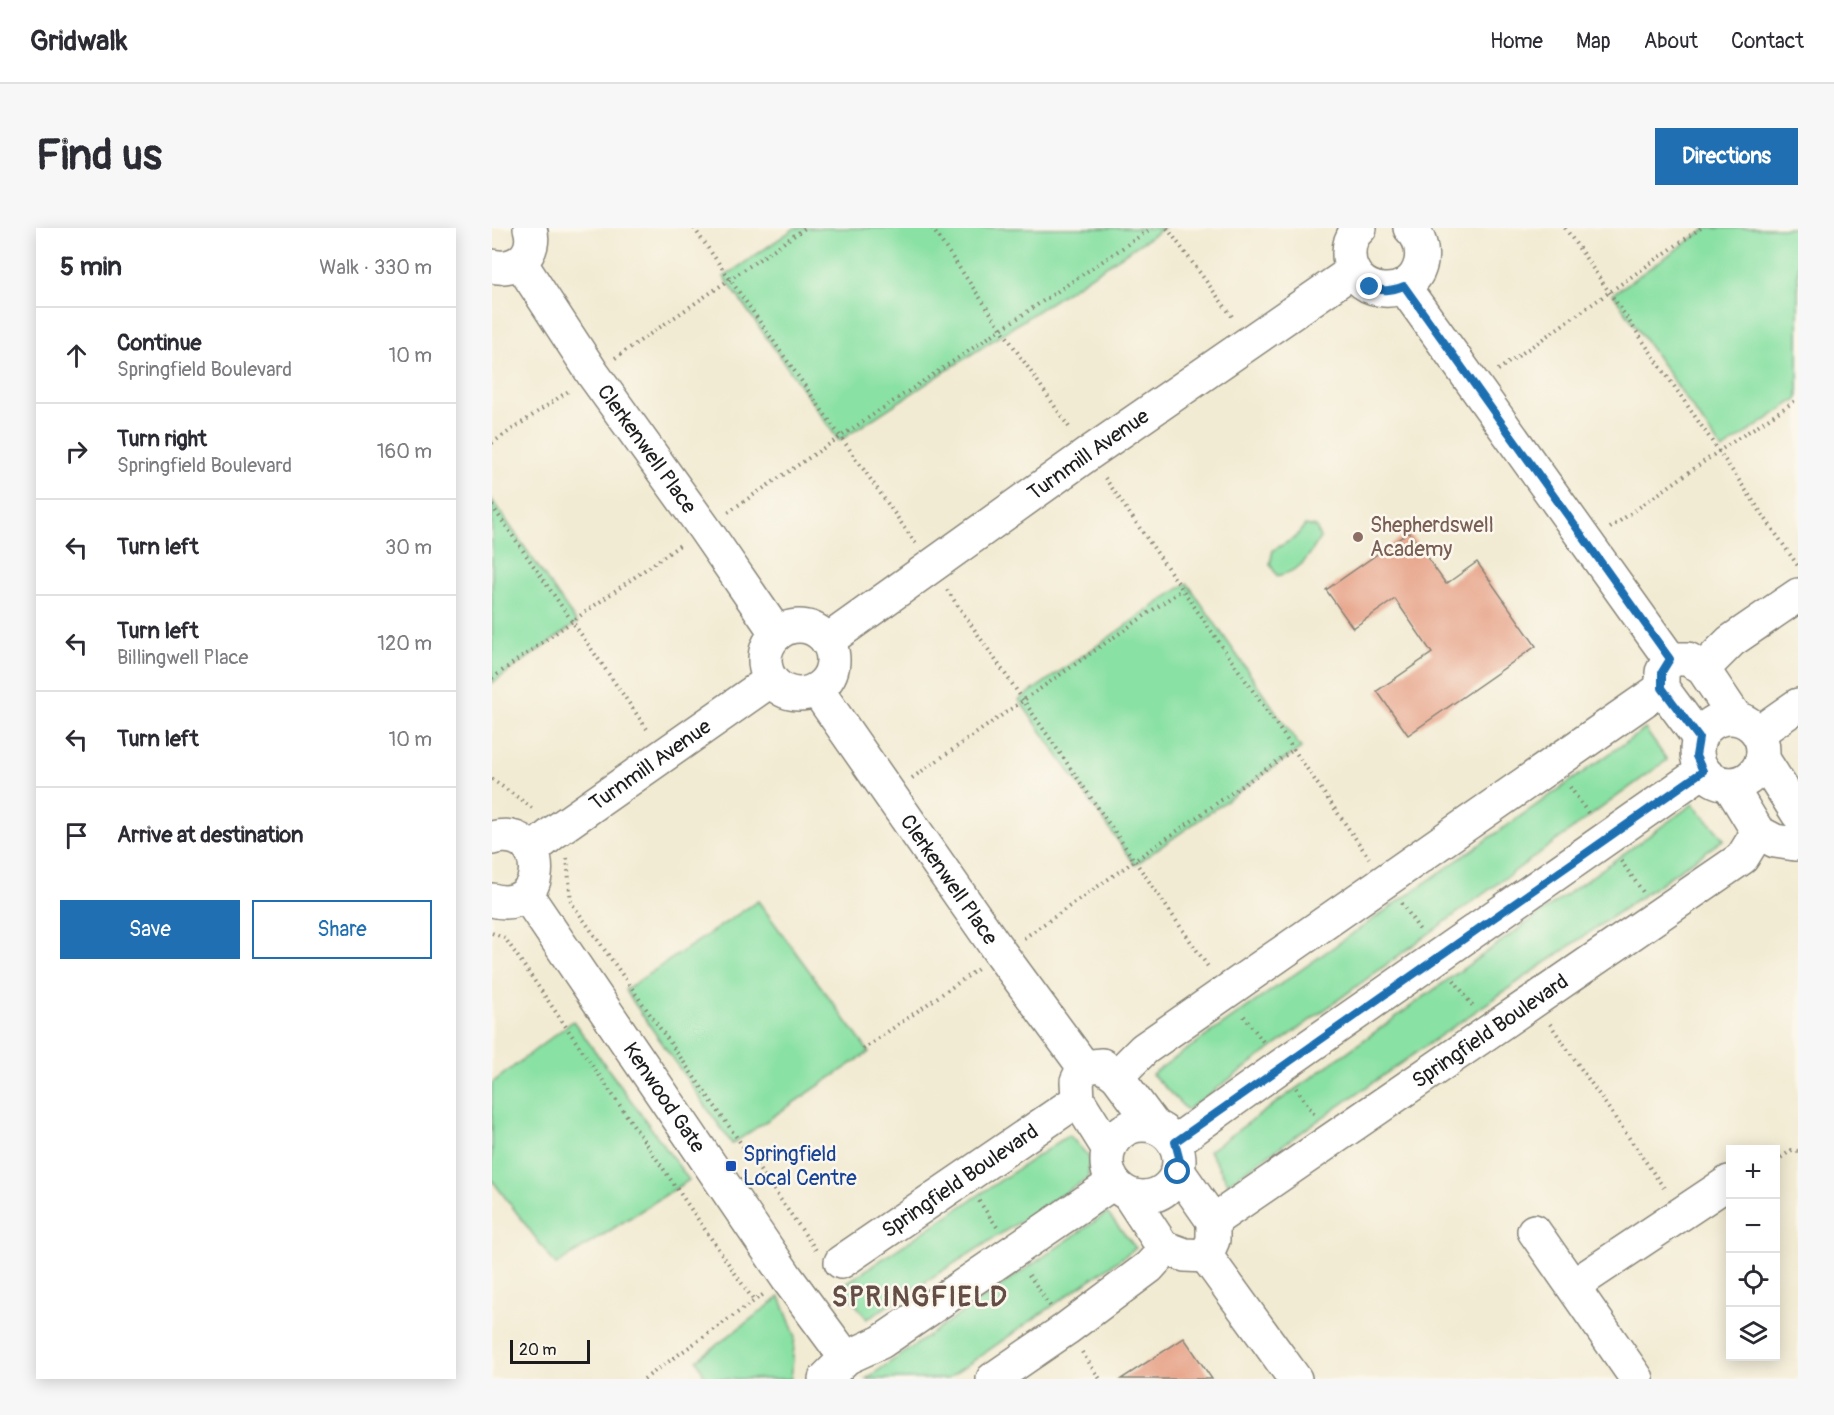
<!DOCTYPE html>
<html lang="en">
<head>
<meta charset="utf-8">
<style>
	:root { --surface:#fff; --page:#f7f7f7; --text:#2b2b33; --muted:#7c7c81; --line:#e1e1e2; --accent:#1f6fb2 }
	body { margin:0; font-family:Pangolin,sans-serif; background:var(--page); color:var(--text) }
	.controls { position:absolute; right:18px; bottom:18px; display:grid; overflow:hidden; border-radius:0px; box-shadow:0 3px 15px #0003 }
	.controls button { width:54px; height:54px; display:grid; place-items:center; padding:0; border:0; border-bottom:2px solid var(--line); background:var(--surface); color:var(--text); font:30px sans-serif }
	.scale { position:absolute; left:18px; bottom:15px; width:80px; box-sizing:border-box; padding-left:6px; border:3px solid #1c1c1c; border-top:0; font-size:16px; line-height:21px; white-space:nowrap; color:#1c1c1c; -webkit-text-stroke:4px #fbf7ec; paint-order:stroke }
	.stop { position:absolute; width:18px; height:18px; margin:-14px; border:4px solid #1f6fb2; border-radius:50%; background:#fff }
	.stop.end { background:#1f6fb2; border-color:#fff; box-shadow:0 2px 6px #0008 }
	.list { margin:0; padding:0; list-style:none }
	h2 { display:flex; justify-content:space-between; align-items:center; height:78px; margin:0; padding:0 24px; font-size:26px }
	h2 small { font-size:20px; font-weight:400; color:var(--muted) }
	.list li { display:grid; grid-template-columns:39px 1fr auto; gap:18px; align-items:center; box-sizing:border-box; height:96px; padding:0 24px; border-top:2px solid var(--line) }
	.list b { display:block; font-size:22px; white-space:nowrap }
	.list p { margin:0; font-size:20px; white-space:nowrap; color:var(--muted) }
	.list em { font-size:20px; font-style:normal; color:var(--muted) }
	.actions { display:flex; gap:12px; padding:18px 24px }
	.actions a { flex:1; padding:14px 0; border:2px solid var(--accent); border-radius:0px; text-align:center; font-size:21px; color:var(--accent) }
	.actions .main { background:var(--accent); color:#fff }
	.icon { flex:none; width:33px; height:33px; fill:none; stroke:currentColor; stroke-width:2; stroke-linecap:round; stroke-linejoin:round }
	.map { position:relative; flex:none; width:1306px; height:1151px; overflow:hidden; border-radius:0px }
	header { display:flex; align-items:center; gap:36px; box-sizing:border-box; height:84px; padding:0 30px; background:var(--surface); border-bottom:2px solid var(--line) }
	header strong { font-size:28px }
	nav { display:flex; gap:33px; margin-inline-start:auto; font-size:21px }
	.intro { display:flex; align-items:center; justify-content:space-between; box-sizing:border-box; height:144px; padding:0 36px }
	h1 { margin:0; font-size:42px }
	.button { padding:15px 27px; border-radius:0px; background:var(--accent); color:#fff; font-size:21px; font-weight:700 }
	main { display:flex; gap:36px; padding:0 36px }
	aside { flex:1; background:var(--surface); border-radius:0px; box-shadow:0 3px 15px #0003 }
	.map>svg:first-child { display:block }
	.green { fill:#8ae1a4; stroke:#537e60; stroke-width:1.5 }
	.building { fill:#e8a78e }
	.lines { fill:none; stroke-linecap:round; stroke-linejoin:round }
	.minor-casing { stroke:#878478; stroke-width:36 }
	.path { stroke:#878478; stroke-width:4; stroke-dasharray:1.5 4.5; stroke-linecap:butt }
	.minor { stroke:#fff; stroke-width:33 }
	.route { stroke:#1f6fb2; stroke-width:8 }
	.education-dot { fill:#8d6e63; stroke:#fbf7ec; stroke-width:2 }
	.transit-dot { fill:#1a4fb4; stroke:#fbf7ec; stroke-width:2 }
	.labels { text-anchor:middle; dominant-baseline:central; stroke-width:5; stroke-linejoin:round; paint-order:stroke }
	.street-label { font-size:21px; fill:#1c1c1c; stroke:#fbf7ec }
	.education-label { font-size:21px; fill:#785e54; stroke:#fbf7ec; text-anchor:start }
	.transit-label { font-size:21px; fill:#164399; stroke:#fbf7ec; text-anchor:start }
	.district-label { font-size:27px; font-weight:bold; letter-spacing:1.5px; fill:#634d44; stroke:#fbf7ec }
</style>
</head>
<body>
<header>
<strong>Gridwalk</strong>
<nav><a>Home</a><a>Map</a><a>About</a><a>Contact</a></nav>
</header>
<div class="intro"><h1>Find us</h1><a class="button">Directions</a></div>
<main>
<aside>
<h2>5 min<small>Walk · 330 m</small></h2>
<ul class="list">
<li><svg class="icon" aria-label="ahead" viewBox="0 0 24 24"><path d="M12 20V5M6 11l6-6 6 6"/></svg><div><b>Continue</b><p>Springfield Boulevard</p></div><em>10 m</em></li>
<li><svg class="icon" aria-label="right" viewBox="0 0 24 24"><path d="M7 20v-9h11M14 6l5 5-5 5"/></svg><div><b>Turn right</b><p>Springfield Boulevard</p></div><em>160 m</em></li>
<li><svg class="icon" aria-label="left" viewBox="0 0 24 24"><path d="M17 20v-9H6M10 6l-5 5 5 5"/></svg><div><b>Turn left</b></div><em>30 m</em></li>
<li><svg class="icon" aria-label="left" viewBox="0 0 24 24"><path d="M17 20v-9H6M10 6l-5 5 5 5"/></svg><div><b>Turn left</b><p>Billingwell Place</p></div><em>120 m</em></li>
<li><svg class="icon" aria-label="left" viewBox="0 0 24 24"><path d="M17 20v-9H6M10 6l-5 5 5 5"/></svg><div><b>Turn left</b></div><em>10 m</em></li>
<li><svg class="icon" aria-label="arrive" viewBox="0 0 24 24"><path d="M6 21V4h12l-3 4 3 4H6"/></svg><div><b>Arrive at destination</b></div></li>
</ul>
<div class="actions"><a class="main">Save</a><a>Share</a></div>
</aside>
<div class="map">
<svg width="1306" height="1151" viewBox="0 0 1306 1151">
	<rect width="100%" height="100%" fill="#fbf7ec"/>
	<filter id="ink" filterUnits="userSpaceOnUse"><feTurbulence type="fractalNoise" baseFrequency=".0167" numOctaves="2"/><feDisplacementMap in="SourceGraphic" scale="12" xChannelSelector="R" yChannelSelector="G"/><feConvolveMatrix kernelMatrix="1 2 1 2 8 2 1 2 1" color-interpolation-filters="sRGB"/></filter>
	<filter id="wash" filterUnits="userSpaceOnUse"><feTurbulence type="fractalNoise" baseFrequency=".008" numOctaves="4" result="noise"/><feDisplacementMap in="SourceGraphic" scale="24" xChannelSelector="R" yChannelSelector="G"/><feGaussianBlur stdDeviation="1.35" result="paint"/><feColorMatrix in="noise" values="0 0 0 0 0 0 0 0 0 0 0 0 0 0 0 0 0 1.4 0 .05"/><feComposite in="paint" operator="in"/></filter>
	<g filter="url(#wash)">
		<rect width="100%" height="100%" fill="#f2ebd3"/>
		<!-- green -->
		<path class="green" d="M303 0H672L347 213 232 49Z
			M1215 0H1306V170L1230 222 1121 66Z
			M0 272 85 395 0 455Z
			M813 297 824 299 828 310C815 331 810 342 785 348L778 336 781 322 803 310Z
			M695 355 809 520 643 637 527 472Z
			M1153 501 1175 532 695 882 660 846Z
			M1201 576 1232 611 736 955 717 923Z
			M266 673 377 824 240 916 133 762Z
			M81 793 197 952 64 1037 0 952V855Z
			M577 907 597 929 596 950 375 1091 350 1058Z
			M615 985 644 1020 455 1151H374Z
			M288 1069 303 1107 299 1151H214L205 1132Z"/>
		<g id="blocks">
			<!-- building -->
			<path class="building" d="M917 304 954 356 985 334 1044 418 916 507 885 463 940 425 903 371 861 400 834 362Z
				M692 1110 720 1151H629Z"/>
		</g>
	</g>
	<g filter="url(#ink)">
		<use href="#blocks" fill-opacity="0" stroke="#878478" stroke-width="1.5"/>
		<g class="lines">
			<!-- minor casing -->
			<g class="minor-casing">
				<g id="minor">
					<path d="M868 0C861 6 857 15 857 25 856 68 920 77 929 34 931 22 928 9 918 0"/>
					<path id="s1" d="M28 34 101 146 212 300 285 406"/>
					<path d="M0 38C24 44 46 26 38 0"/>
					<path d="M912 59 1178 431"/>
					<circle cx="307" cy="432" r="34"/>
					<path id="s2" d="M335 413 596 226 861 43"/>
					<path d="M1211 441 1239 413 1306 367"/>
					<path id="s3" d="M325 462 509 726 592 839"/>
					<circle cx="1238" cy="523" r="33"/>
					<path d="M1266 505 1306 477"/>
					<path d="M1207 510 1170 460V444L1178 431H1196L1211 441 1244 490"/>
					<path d="M1271 531 1306 586"/>
					<path d="M1237 556 1266 604 1283 613 1303 616 1306 610"/>
					<path d="M0 610C59 595 57 688 0 672"/>
					<path id="s4" d="M39 623 61 605 279 452"/>
					<path id="s5" d="M34 666 295 1050 354 1130"/>
					<path d="M625 848 652 821 1170 460"/>
					<circle cx="651" cy="933" r="36"/>
					<path d="M683 914 789 838 1211 543"/>
					<path d="M616 920 586 872 585 853 592 839 610 837 625 848 662 898"/>
					<path d="M637 967 671 1019 693 1027 714 1028 721 1012V993L686 943"/>
					<path id="s6" d="M721 993 1250 630 1266 604"/>
					<path d="M1042 1003 1145 1151"/>
					<path d="M714 1028 803 1151"/>
					<path id="s7" d="M349 1034 586 872"/>
					<path d="M1081 1058 1237 954"/>
					<path d="M333 1151 354 1130 389 1114 621 955"/>
					<path d="M501 1151 574 1101 657 1039 666 1029 671 1019"/>
				</g>
			</g>
			<!-- path -->
			<path class="path" d="M202 0 424 316
				M440 0 579 202
				M675 0 742 91
				M1073 0 1306 338
				M123 130 313 0
				M1006 142 1209 0
				M0 215 78 162
				M613 250 877 630
				M0 278 157 504
				M236 284 660 0
				M1118 300 1227 223 1306 171
				M455 362 717 740
				M0 450 188 317
				M420 550 691 361
				M0 551 43 582
				M1078 559 1098 588
				M75 630 79 674 324 1022
				M1129 633 1151 664
				M910 675 929 704
				M0 705 13 710 262 1073
				M532 710 801 522
				M962 752 982 780
				M752 788 772 815
				M1058 796 1174 963
				M371 821 486 741
				M804 860 824 889
				M1284 933 1300 922 1306 923
				M487 973 505 999
				M537 1047 558 1078
				M590 1124 608 1151
				M152 1151 272 1066"/>
			<!-- minor -->
			<use href="#minor" class="minor"/>
		</g>
	</g>
	<g class="lines" filter="url(#ink)">
		<!-- route -->
		<path class="route" d="M686 944 688 933 683 914 1211 543 1204 528 1207 510 1170 460V444L1178 431 912 58C899 63 890 64 878 59"/>
	</g>
	<!-- markers -->
	<circle class="education-dot" cx="866" cy="309" r="6"/>
	<rect class="transit-dot" x="233" y="932" width="12" height="12" rx="3"/>
	<g class="labels">
		<!-- street labels -->
		<g class="street-label">
			<text stroke="none"><textPath href="#s1" startOffset="226">Clerkenwell Place</textPath></text>
			<text stroke="none"><textPath href="#s2" startOffset="321">Turnmill Avenue</textPath></text>
			<text stroke="none"><textPath href="#s4" startOffset="147">Turnmill Avenue</textPath></text>
			<text stroke="none"><textPath href="#s3" startOffset="231">Clerkenwell Place</textPath></text>
			<text stroke="none"><textPath href="#s6" startOffset="336">Springfield Boulevard</textPath></text>
			<text stroke="none"><textPath href="#s5" startOffset="246">Kenwood Gate</textPath></text>
			<text stroke="none"><textPath href="#s7" startOffset="144">Springfield Boulevard</textPath></text>
		</g>
		<!-- education labels -->
		<g class="education-label">
			<text x="878" y="297">Shepherdswell<tspan x="878" dy="24">Academy</tspan></text>
		</g>
		<!-- transit labels -->
		<g class="transit-label">
			<text x="251" y="926">Springfield<tspan x="251" dy="24">Local Centre</tspan></text>
		</g>
		<!-- district labels -->
		<g class="district-label">
			<text x="428" y="1069">SPRINGFIELD</text>
		</g>
	</g>
</svg>
<div class="controls">
<button>+</button>
<button>−</button>
<button><svg class="icon" aria-label="locate" viewBox="0 0 24 24"><circle cx="12" cy="12" r="6"/><path d="M12 2v4M12 18v4M2 12h4M18 12h4"/></svg></button>
<button><svg class="icon" aria-label="layers" viewBox="0 0 24 24"><path d="M12 4l9 5-9 5-9-5zM3 14l9 5 9-5"/></svg></button>
</div>
<div class="scale">20 m</div>
<div class="stop" style="left:686px;top:944px"></div>
<div class="stop end" style="left:878px;top:59px"></div>
</div>
</main>
</body>
</html>
